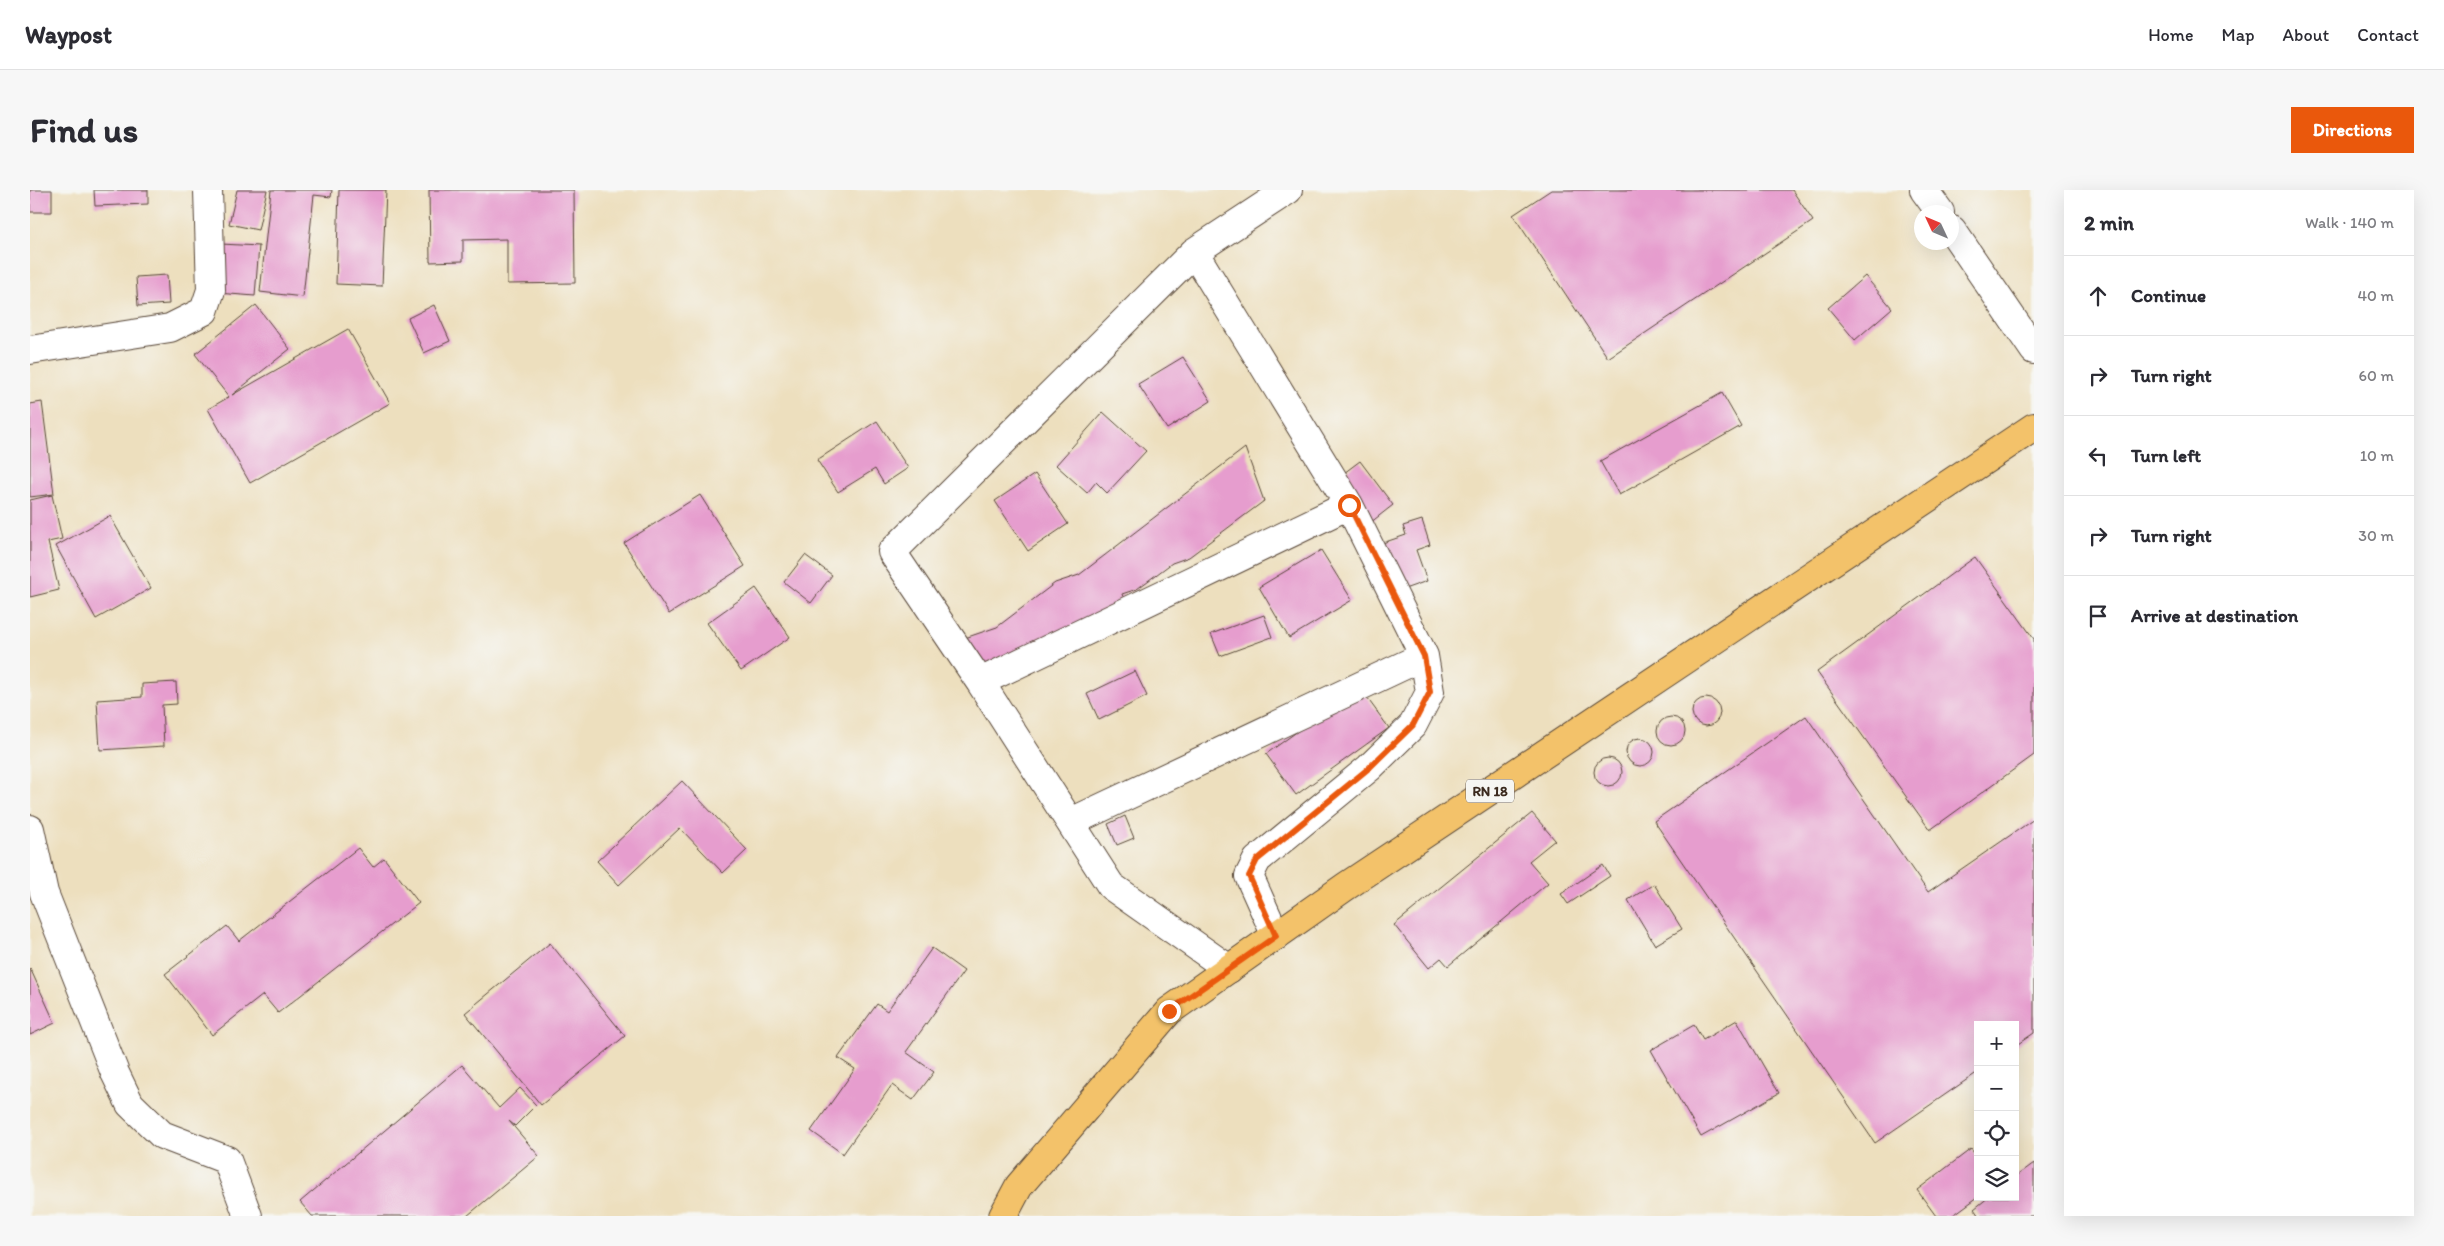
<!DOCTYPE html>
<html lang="en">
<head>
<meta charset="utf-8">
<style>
	:root { --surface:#fff; --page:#f7f7f7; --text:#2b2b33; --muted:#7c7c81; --line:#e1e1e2; --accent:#ea580c }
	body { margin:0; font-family:Itim,sans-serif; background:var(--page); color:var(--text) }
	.controls { position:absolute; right:15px; bottom:15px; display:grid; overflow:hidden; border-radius:0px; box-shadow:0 5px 20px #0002 }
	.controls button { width:45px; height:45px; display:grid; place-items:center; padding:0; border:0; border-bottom:1px solid var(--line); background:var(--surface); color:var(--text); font:25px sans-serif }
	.compass { position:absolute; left:1884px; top:15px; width:45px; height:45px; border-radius:50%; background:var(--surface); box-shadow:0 5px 20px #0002; rotate:314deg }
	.stop { position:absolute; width:15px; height:15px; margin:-11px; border:4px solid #ea580c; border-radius:50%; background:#fff }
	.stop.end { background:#ea580c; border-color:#fff; box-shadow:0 1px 5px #0008 }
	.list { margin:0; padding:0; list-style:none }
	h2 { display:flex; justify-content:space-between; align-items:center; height:65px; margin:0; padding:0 20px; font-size:21px }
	h2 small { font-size:16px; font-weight:400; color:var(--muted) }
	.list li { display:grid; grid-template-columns:32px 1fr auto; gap:15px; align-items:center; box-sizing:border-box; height:80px; padding:0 20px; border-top:1px solid var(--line) }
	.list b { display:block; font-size:19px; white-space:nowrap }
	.list em { font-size:16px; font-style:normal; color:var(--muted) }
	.icon { flex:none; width:28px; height:28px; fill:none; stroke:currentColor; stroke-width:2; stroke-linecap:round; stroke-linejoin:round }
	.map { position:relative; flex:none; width:2004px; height:1026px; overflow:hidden; border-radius:0px }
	header { display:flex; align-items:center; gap:30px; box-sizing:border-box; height:70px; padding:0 25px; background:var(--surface); border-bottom:1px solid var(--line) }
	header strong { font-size:24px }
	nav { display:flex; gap:28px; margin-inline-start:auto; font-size:18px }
	.intro { display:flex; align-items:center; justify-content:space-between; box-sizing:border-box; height:120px; padding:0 30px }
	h1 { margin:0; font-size:35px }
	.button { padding:12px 22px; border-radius:0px; background:var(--accent); color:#fff; font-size:18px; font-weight:700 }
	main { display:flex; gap:30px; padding:0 30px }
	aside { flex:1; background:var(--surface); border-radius:0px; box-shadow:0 5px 20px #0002 }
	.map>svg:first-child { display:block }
	.building { fill:#e69dce }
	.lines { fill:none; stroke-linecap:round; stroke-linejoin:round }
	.street-casing { stroke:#564536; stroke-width:30 }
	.primary-casing { stroke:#564536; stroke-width:30 }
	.street { stroke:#fff; stroke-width:28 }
	.primary { stroke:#f3c26a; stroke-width:28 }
	.route { stroke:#ea580c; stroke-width:6 }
	.labels { text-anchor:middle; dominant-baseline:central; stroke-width:5; stroke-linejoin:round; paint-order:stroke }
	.shield { fill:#f6f6f2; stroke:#73675e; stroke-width:1 }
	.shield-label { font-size:14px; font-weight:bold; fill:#3b2a1e }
</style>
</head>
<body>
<header>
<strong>Waypost</strong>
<nav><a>Home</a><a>Map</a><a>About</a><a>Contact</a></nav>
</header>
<div class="intro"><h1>Find us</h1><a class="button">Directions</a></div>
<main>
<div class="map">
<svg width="2004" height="1026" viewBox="0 0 2004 1026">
	<rect width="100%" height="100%" fill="#f6f6f2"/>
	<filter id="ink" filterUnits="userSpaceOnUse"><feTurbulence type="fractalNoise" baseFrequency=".02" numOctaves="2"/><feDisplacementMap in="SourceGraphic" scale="10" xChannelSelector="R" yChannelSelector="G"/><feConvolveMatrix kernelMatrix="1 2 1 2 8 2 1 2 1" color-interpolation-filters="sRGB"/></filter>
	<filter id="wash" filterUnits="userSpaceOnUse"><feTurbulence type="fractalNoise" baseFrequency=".0096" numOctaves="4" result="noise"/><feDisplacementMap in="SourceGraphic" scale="20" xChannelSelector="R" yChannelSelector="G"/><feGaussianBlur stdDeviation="1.12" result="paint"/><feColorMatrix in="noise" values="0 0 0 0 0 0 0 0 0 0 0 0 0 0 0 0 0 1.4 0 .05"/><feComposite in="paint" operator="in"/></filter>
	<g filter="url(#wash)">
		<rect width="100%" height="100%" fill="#eddfbe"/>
		<g id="blocks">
			<!-- building -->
			<path class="building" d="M0 0H22V22H0Z
				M64 0H118V14L65 16Z
				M207 0H237L228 40 199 34Z
				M241 0H302L301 7 284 5 273 107 230 102Z
				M309 0H356L352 96 306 94Z
				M399 0H544L545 93 477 94V49L433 50V71L400 72Z
				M1521 0H1762L1783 31 1578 168 1483 25Z
				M191 54 229 56 225 106 187 103Z
				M137 85 139 114 108 116 106 87Z
				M1835 86 1862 118 1825 150 1798 118Z
				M226 115 260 159 202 205 318 139 360 213 220 293 178 219 199 207 165 164Z
				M404 115 420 151 394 163 378 128Z
				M1153 167 1181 211 1137 239 1108 194Z
				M1692 203 1711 236 1589 305 1570 271Z
				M12 212 24 304 0 307V214Z
				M1073 222 1116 261 1077 303 1066 292 1057 303 1026 275Z
				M847 231 878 278 854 294 845 279 808 302 787 270Z
				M1215 258 1234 311 1159 367 1142 373 1107 399 1092 404 1097 420 934 491 932 449 967 437 1025 393 1049 385Z
				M1330 271 1363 315 1331 340 1298 295Z
				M1005 284 1038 334 998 361 965 311Z
				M22 305 32 349 18 352 29 400 0 407V310Z
				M670 305 715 376 639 424 594 353Z
				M80 326 121 398 66 429 26 356Z
				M1392 330 1400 355 1386 360 1397 391 1352 407 1335 359 1376 345 1373 336Z
				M1291 360 1322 410 1259 448 1229 397Z
				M775 365 802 385 781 413 754 392Z
				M1945 367 2004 449V565L1900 640 1787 482Z
				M726 398 760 447 711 481 677 433Z
				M1234 425 1242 447 1190 466 1181 444Z
				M1105 481 1117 506 1069 530 1057 504Z
				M146 492 147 514 132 515 134 556 70 560 67 510 112 507V494Z
				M1329 497 1359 538 1266 605 1236 564Z
				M1662 522a14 14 0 1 1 28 0a14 14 0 1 1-28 0Z
				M1776 526 1898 702 2004 629V843L1985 856V835H1948V882L1845 953 1624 631Z
				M1627 541a14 14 0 1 1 28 0a14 14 0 1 1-28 0Z
				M1596 562a14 14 0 1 1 28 0a14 14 0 1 1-28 0Z
				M1564 582a14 14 0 1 1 28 0a14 14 0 1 1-28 0Z
				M652 591 717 660 693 683 650 638 589 695 567 671Z
				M1502 623 1525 650 1499 671 1518 693 1418 776 1411 768 1399 778 1364 735Z
				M1095 626 1104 648 1087 655 1078 634Z
				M328 658 343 677 354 668 389 713 248 823 233 805 182 845 135 784 197 736 209 751Z
				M1573 675 1580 686 1538 714 1531 704Z
				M1624 694 1652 739 1625 755 1598 710Z
				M520 753 595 846 511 915 435 823Z
				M902 758 934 781 876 862 904 882 883 910 862 895 813 964 781 941 825 879 808 868 847 814 857 821Z
				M0 778 25 833 0 845Z
				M1707 830 1749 903 1671 947 1621 860 1664 835 1673 850Z
				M432 875 469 918 490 898 506 915 485 936 479 931 509 966 437 1026H282L270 1012Z
				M1941 959 1948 968V1007L1922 1026H1906L1887 1000Z
				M2004 973V1026H1949L1944 1019 1959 1007H1985V987Z"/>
		</g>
	</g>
	<g filter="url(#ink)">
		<use href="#blocks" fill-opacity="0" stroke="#564536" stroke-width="1"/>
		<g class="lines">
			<!-- street casing -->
			<g class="street-casing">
				<path id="street" d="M1894 0 1910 22
					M1922 40 2004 160
					M1164 62 1319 315 1394 466 1400 502 1383 535 1339 578 1227 670 1219 686 1246 746
					M0 160 140 138 174 121 181 100 178 0
					M950 492 1319 315
					M1041 632 1394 466
					M0 639 14 703 85 883 100 914 132 945 197 970 218 1026
					M1199 779 1081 696 950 492 862 362 1164 62 1258 0"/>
			</g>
			<!-- primary casing -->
			<g class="primary-casing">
				<path id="primary" d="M973 1026 989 996 1139 821 1315 697 2004 237"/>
			</g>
			<!-- street -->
			<use href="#street" class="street"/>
			<!-- primary -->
			<use href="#primary" class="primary"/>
		</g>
	</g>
	<g class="lines" filter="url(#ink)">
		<!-- route -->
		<path class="route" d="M1139 821 1246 746 1219 686 1227 670 1339 578 1383 535 1400 502 1394 466 1319 315"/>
	</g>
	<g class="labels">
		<!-- shield labels -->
		<rect class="shield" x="1436" y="589.5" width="48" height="23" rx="4"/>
		<g class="shield-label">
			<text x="1460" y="601">RN 18</text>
		</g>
	</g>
</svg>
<div class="controls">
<button>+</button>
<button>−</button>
<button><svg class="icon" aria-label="locate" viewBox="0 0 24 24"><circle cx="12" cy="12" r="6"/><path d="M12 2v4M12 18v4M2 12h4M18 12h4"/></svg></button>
<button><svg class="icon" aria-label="layers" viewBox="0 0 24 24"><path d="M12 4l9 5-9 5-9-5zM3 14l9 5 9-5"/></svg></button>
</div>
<svg class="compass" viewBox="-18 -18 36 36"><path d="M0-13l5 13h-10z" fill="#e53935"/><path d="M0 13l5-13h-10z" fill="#7c7c81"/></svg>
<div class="stop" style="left:1319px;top:315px"></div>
<div class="stop end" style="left:1139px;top:821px"></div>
</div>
<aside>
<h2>2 min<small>Walk · 140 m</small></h2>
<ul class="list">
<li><svg class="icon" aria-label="ahead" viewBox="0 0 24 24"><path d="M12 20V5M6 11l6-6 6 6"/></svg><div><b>Continue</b></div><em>40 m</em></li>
<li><svg class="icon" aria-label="right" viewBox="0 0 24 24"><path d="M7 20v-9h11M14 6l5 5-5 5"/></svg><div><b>Turn right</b></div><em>60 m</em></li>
<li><svg class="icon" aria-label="left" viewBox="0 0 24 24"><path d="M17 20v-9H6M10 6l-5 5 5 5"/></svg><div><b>Turn left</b></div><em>10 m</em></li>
<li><svg class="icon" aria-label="right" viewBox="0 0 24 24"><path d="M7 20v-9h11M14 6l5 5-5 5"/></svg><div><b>Turn right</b></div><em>30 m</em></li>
<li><svg class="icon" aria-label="arrive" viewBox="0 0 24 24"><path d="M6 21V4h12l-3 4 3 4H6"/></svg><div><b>Arrive at destination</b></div></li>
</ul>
</aside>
</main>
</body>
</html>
